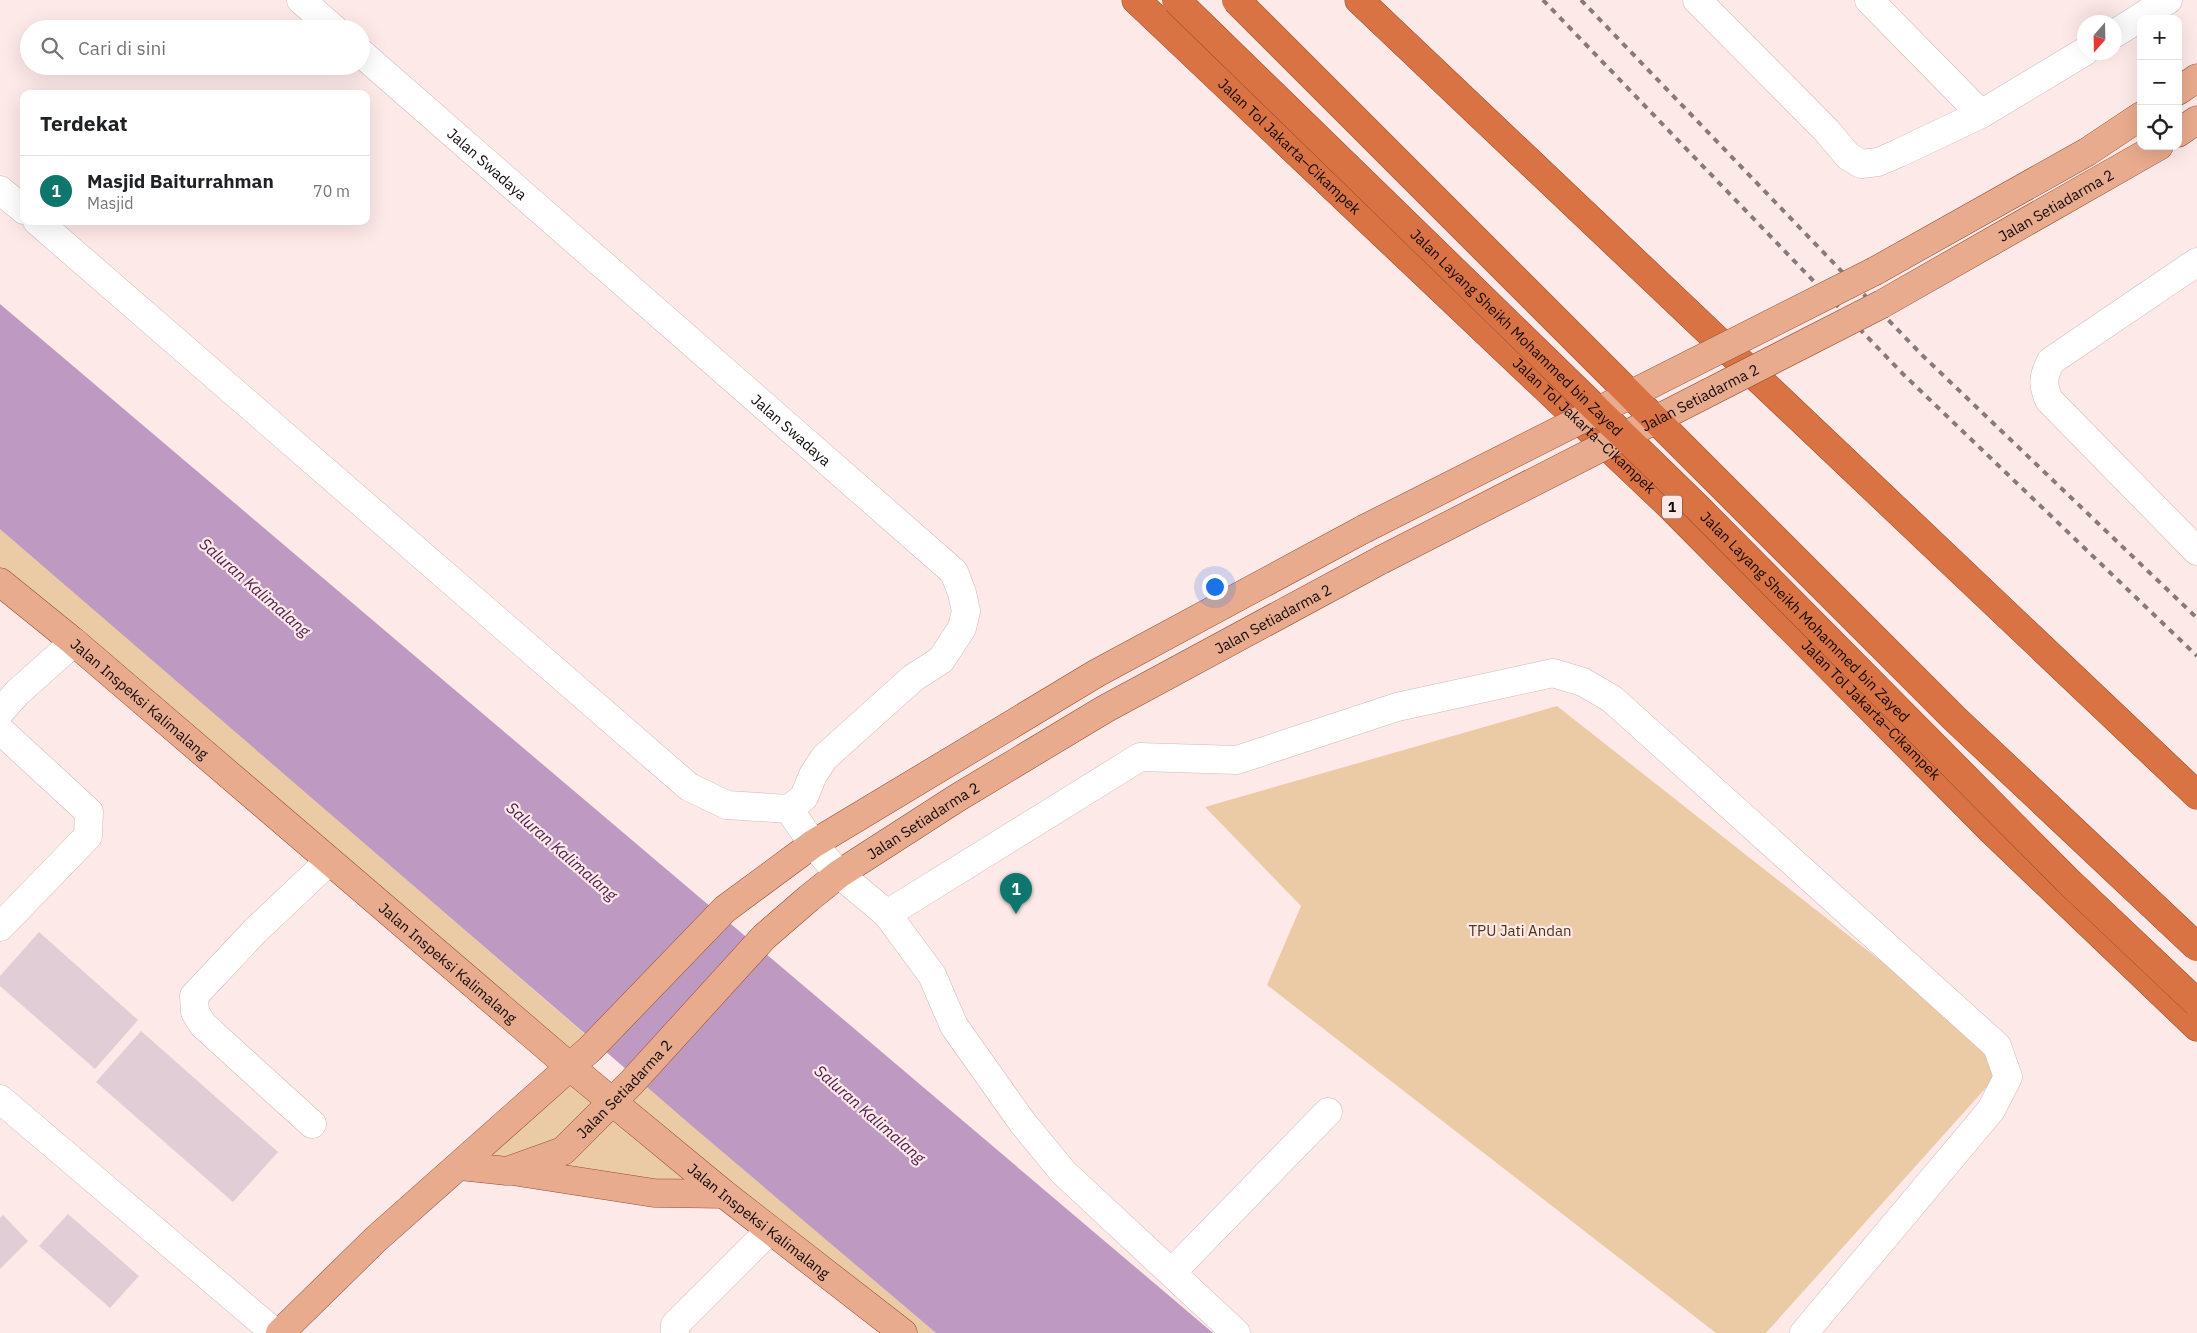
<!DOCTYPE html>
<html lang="id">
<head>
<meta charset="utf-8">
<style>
	:root { --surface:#fff; --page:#f6f6f6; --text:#202124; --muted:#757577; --line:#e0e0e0; --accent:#0f766e }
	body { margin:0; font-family:"IBM Plex Sans",sans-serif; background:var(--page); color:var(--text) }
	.controls { position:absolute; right:15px; top:15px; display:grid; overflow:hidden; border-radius:10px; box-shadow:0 5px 20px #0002 }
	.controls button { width:45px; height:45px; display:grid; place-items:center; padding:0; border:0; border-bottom:1px solid var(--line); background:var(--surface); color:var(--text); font:25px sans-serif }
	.compass { position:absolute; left:2077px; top:15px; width:45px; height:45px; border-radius:50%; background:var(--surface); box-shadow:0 5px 20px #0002; rotate:200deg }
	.you { position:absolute; left:1214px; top:586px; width:18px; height:18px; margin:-12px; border:4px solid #fff; border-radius:50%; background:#1a73e8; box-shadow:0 0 0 8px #1a73e833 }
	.badge { display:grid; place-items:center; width:32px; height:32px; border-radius:50%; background:var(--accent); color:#fff; font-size:16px; font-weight:700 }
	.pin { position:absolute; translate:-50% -41px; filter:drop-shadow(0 1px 2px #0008) }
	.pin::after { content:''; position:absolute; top:26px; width:18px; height:15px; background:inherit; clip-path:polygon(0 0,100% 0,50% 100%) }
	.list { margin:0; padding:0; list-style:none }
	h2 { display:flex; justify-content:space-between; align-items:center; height:65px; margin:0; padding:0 20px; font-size:21px }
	h2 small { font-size:16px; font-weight:400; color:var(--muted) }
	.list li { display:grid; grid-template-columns:32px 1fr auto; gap:15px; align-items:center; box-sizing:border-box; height:70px; padding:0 20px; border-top:1px solid var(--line) }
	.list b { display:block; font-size:19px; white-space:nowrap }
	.list p { margin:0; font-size:16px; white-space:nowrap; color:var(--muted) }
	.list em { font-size:16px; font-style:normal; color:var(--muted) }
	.icon { flex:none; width:28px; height:28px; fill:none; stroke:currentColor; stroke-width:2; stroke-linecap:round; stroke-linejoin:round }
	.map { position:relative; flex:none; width:2197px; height:1333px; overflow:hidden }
	.search { position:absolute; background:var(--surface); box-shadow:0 5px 20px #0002; left:20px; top:20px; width:350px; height:55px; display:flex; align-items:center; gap:12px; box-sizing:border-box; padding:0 18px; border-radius:28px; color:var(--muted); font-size:19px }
	.panel { position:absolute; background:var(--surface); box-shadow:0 5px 20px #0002; left:20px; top:90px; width:350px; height:135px; border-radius:10px }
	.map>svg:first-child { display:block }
	.green { fill:#eacba6 }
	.water { fill:#be99c1 }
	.building { fill:#e0cdd5 }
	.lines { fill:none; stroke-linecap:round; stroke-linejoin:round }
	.minor-casing { stroke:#ceb9b9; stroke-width:29 }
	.major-casing { stroke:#944e2f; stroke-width:29 }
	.highway-casing { stroke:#944e2f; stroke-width:29 }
	.minor { stroke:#fff; stroke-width:28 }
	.major { stroke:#e9ab8e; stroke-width:28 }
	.highway { stroke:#da7343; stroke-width:28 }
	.rail { stroke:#887a7a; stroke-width:4; stroke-dasharray:6 6; stroke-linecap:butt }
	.major-bridge-casing { stroke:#944e2f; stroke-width:29; stroke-linecap:butt }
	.highway-bridge-casing { stroke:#944e2f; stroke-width:29; stroke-linecap:butt }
	.major-bridge { stroke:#e9ab8e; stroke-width:28 }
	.highway-bridge { stroke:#da7343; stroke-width:28 }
	.labels { text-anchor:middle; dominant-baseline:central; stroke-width:4.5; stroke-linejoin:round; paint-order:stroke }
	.shield { fill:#fee9e9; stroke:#584d4d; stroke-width:1 }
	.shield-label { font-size:14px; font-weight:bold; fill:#110a0a }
	.street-label { font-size:15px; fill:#110a0a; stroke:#fee9e9 }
	.park-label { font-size:15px; fill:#4e3513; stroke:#fee9e9 }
	.water-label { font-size:16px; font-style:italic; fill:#481a4c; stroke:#fee9e9 }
</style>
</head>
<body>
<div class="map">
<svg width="2197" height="1333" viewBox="0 0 2197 1333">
	<rect width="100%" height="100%" fill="#fee9e9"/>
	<!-- green -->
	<path class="green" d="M0 527 595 1043 569 1066 612 1101 636 1078 936 1333H903L724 1194 460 1166 568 1067 0 582Z
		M1557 706 2009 1062 1766 1333H1716L1267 985 1301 906 1205 807Z"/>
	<!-- water -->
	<path class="water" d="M0 304 1213 1333H936L692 1126 0 529Z"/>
	<!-- building -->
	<path class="building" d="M39 932 138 1020 95 1069 0 986V976Z
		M141 1031 278 1152 233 1202 96 1082Z
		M68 1214 139 1276 110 1308 39 1246Z
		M3 1215 28 1241 0 1269V1218Z"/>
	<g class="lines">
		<!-- minor casing -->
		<g class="minor-casing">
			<g id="minor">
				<path d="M301 0 334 29"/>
				<path d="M1697 0 1826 130 1848 156 1861 164 1878 162 1899 153 1981 114 2084 52"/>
				<path d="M1869 0 1981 114"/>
				<path d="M2114 34 2168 0"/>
				<path id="s1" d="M361 53 954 572 962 593 966 611 962 628 941 660 913 678 824 758 813 775 804 797 789 809 813 844 839 874 887 914 932 975 954 1026 1022 1122 1063 1172 1236 1333"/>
				<path d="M0 190 24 210"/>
				<path d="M37 221 689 787 727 805 789 809"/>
				<path d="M2197 262 2051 361C2043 376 2042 384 2049 400L2197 551"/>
				<path d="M0 712 18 692 74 642"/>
				<path d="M0 730 89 812 88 836 0 927"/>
				<path d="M887 914 1140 757 1237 760 1397 707 1553 673 1583 682 1612 699 1997 1046 2008 1077 1991 1110 1804 1333"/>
				<path d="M0 1099 275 1333"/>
				<path d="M312 1124 203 1025 195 1012 194 996 255 931 329 861"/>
				<path d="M1172 1272 1328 1112"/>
				<path d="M675 1333V1325L770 1230"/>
			</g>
		</g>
		<!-- major casing -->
		<g class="major-casing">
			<g id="major">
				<path d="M2178 91 2197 78"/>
				<path d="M2178 133 2197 120"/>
				<path d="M1875 271 2087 152 2141 116"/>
				<path id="s2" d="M1882 304 2159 146"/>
				<path id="s3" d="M0 582 74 642 569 1066 724 1194 903 1333"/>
				<path id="s4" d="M460 1166 507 1171 563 1151 632 1082 764 937 809 898 839 874 957 798 1105 709 1381 560"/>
				<path d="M512 1171 654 1193 724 1194"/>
				<path d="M280 1333 376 1239 590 1049 725 909 813 844 1097 673 1364 529"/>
			</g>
		</g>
		<!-- highway casing -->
		<g class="highway-casing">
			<g id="highway">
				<path id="s5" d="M1136 0 1669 505 1991 830 2197 1027"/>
				<path d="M1359 0 2197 795"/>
			</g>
		</g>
		<!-- minor -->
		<use href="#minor" class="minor"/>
		<!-- major -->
		<use href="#major" class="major"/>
		<!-- highway -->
		<use href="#highway" class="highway"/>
		<!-- rail -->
		<path class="rail" d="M1543 0 1903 374 2197 656
			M1581 0 1922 355 2197 618"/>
		<!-- major-bridge casing -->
		<g class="major-bridge-casing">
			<g id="major-bridge">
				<path d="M1364 529 1875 271"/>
				<path id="s6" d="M1381 560 1882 304"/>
			</g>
		</g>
		<!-- highway-bridge casing -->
		<g class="highway-bridge-casing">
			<g id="highway-bridge">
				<path id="s7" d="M1176 0 1699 509 2067 880 2197 1003"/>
				<path d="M1236 0 1955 719 2197 947"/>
			</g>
		</g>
		<!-- major-bridge -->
		<use href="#major-bridge" class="major-bridge"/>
		<!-- highway-bridge -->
		<use href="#highway-bridge" class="highway-bridge"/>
	</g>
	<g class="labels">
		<!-- shield labels -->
		<rect class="shield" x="1662" y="495.5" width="20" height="23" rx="4"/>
		<g class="shield-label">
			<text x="1672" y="507">1</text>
		</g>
		<!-- street labels -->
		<g class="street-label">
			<text stroke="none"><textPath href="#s5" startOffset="212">Jalan Tol Jakarta–Cikampek</textPath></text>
			<text stroke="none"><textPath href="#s1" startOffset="168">Jalan Swadaya</textPath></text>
			<text stroke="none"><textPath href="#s2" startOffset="200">Jalan Setiadarma 2</textPath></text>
			<text stroke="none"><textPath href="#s7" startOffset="476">Jalan Layang Sheikh Mohammed bin Zayed</textPath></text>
			<text stroke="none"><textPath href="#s6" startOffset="358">Jalan Setiadarma 2</textPath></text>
			<text stroke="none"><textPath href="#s5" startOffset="618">Jalan Tol Jakarta–Cikampek</textPath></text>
			<text stroke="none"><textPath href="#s1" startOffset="572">Jalan Swadaya</textPath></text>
			<text stroke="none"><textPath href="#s7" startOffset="881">Jalan Layang Sheikh Mohammed bin Zayed</textPath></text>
			<text stroke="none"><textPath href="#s4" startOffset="1002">Jalan Setiadarma 2</textPath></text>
			<text stroke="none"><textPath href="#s3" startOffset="182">Jalan Inspeksi Kalimalang</textPath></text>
			<text stroke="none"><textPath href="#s5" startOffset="1022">Jalan Tol Jakarta–Cikampek</textPath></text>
			<text stroke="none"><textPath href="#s4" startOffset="598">Jalan Setiadarma 2</textPath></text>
			<text stroke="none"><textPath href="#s3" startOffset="588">Jalan Inspeksi Kalimalang</textPath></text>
			<text stroke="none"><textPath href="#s4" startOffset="194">Jalan Setiadarma 2</textPath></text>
			<text stroke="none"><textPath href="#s3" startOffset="992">Jalan Inspeksi Kalimalang</textPath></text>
		</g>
		<!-- park labels -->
		<g class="park-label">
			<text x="1520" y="930">TPU Jati Andan</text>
		</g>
		<!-- water labels -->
		<g class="water-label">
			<text transform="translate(255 587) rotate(41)">Saluran Kalimalang</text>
			<text transform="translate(562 851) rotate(41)">Saluran Kalimalang</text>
			<text transform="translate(870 1114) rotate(41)">Saluran Kalimalang</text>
		</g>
	</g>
</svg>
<div class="controls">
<button>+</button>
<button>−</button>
<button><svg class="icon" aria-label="locate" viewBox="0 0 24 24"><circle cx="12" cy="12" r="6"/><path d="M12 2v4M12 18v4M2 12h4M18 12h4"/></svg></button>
</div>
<svg class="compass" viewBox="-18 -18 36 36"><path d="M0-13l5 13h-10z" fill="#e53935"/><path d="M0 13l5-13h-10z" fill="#757577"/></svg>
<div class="you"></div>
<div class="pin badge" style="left:1016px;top:914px">1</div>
<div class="search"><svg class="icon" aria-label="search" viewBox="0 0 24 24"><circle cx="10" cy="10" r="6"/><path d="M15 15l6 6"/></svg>Cari di sini</div>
<section class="panel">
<h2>Terdekat<small></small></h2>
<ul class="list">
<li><span class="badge">1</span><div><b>Masjid Baiturrahman</b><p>Masjid</p></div><em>70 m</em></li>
</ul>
</section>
</div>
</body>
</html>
